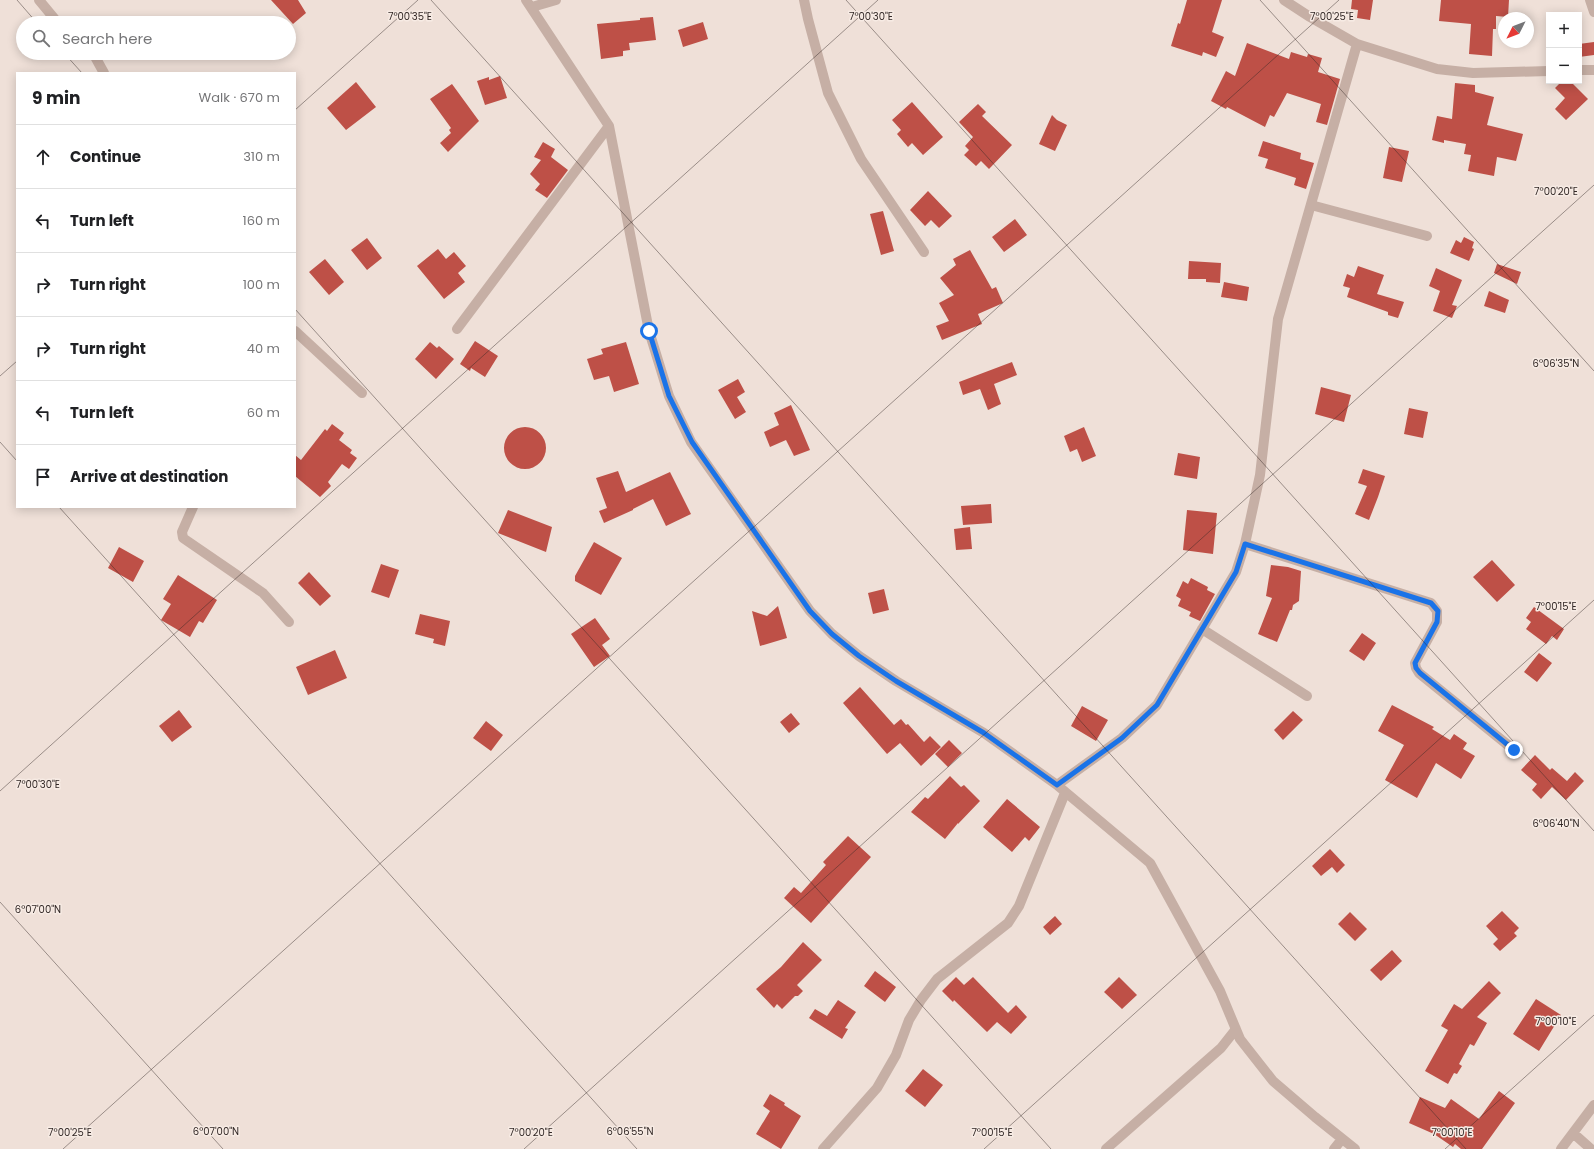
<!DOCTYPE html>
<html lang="en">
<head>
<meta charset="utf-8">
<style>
	:root { --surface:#fff; --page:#f6f6f6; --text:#202124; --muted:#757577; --line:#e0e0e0 }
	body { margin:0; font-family:Poppins,sans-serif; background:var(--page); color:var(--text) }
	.controls { position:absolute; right:12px; top:12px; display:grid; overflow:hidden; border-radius:0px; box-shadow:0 2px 10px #0003 }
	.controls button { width:36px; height:36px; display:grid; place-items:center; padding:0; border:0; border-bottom:1px solid var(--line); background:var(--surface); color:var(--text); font:20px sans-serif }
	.compass { position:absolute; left:1498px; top:12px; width:36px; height:36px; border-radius:50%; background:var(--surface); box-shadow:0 2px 10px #0003; rotate:228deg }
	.stop { position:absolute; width:12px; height:12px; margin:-9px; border:3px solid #1a73e8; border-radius:50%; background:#fff }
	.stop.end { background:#1a73e8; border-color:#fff; box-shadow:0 1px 4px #0008 }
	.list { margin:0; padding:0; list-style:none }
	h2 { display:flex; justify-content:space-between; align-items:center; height:52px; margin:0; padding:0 16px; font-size:17px }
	h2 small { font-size:13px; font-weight:400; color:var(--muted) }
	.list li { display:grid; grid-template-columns:26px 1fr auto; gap:12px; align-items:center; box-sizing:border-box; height:64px; padding:0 16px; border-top:1px solid var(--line) }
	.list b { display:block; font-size:15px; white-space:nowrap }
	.list em { font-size:13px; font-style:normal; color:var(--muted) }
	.icon { flex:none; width:22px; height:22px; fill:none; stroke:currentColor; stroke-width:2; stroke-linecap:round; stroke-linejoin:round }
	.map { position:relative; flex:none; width:1594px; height:1149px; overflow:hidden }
	.search { position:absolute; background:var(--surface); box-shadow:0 2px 10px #0003; left:16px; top:16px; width:280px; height:44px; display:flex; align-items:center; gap:10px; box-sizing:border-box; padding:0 14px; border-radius:22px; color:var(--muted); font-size:15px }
	.panel { position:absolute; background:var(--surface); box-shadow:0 2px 10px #0003; left:16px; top:72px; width:280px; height:436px; border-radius:0px }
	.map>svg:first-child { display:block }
	.building { fill:#be5047 }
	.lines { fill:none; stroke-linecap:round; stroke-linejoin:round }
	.minor { stroke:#c6afa5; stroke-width:10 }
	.route { stroke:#1a73e8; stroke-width:5 }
	.ticks { fill:none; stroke:#322826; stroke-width:1; stroke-opacity:0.45 }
	.ticks-label { font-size:10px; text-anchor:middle; fill:#322826; stroke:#f7ebe4; stroke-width:3; stroke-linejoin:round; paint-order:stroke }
</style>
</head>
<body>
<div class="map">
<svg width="1594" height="1149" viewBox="0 0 1594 1149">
	<rect width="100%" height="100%" fill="#efe0d8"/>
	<!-- building -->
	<path class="building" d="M271 0H298L306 13 293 24Z
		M1187 0H1222L1212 32 1224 37 1216 57 1203 52 1202 56 1171 46 1178 23 1180 24Z
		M1352 0H1373L1370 20 1357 18 1358 10 1351 9Z
		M1441 0H1509L1508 17 1496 16V29H1493L1492 56 1469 54 1471 24 1439 21Z
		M653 17 656 40 629 43 630 50 623 51V56L601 59 597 24 640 20V18Z
		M703 22 708 39 683 47 678 30Z
		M1594 42V55L1579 57V44Z
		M1247 43 1289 59 1291 52 1307 57 1308 54 1322 58 1318 72 1340 79 1327 125 1316 122 1321 104 1287 93 1274 117 1270 115 1265 127 1227 107 1226 109 1211 101 1226 71 1235 76Z
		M500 76 507 98 485 105 477 81 489 77V80Z
		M1562 81H1570L1588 99 1566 120 1555 109 1565 98 1555 88Z
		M356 82 376 107 346 130 327 108Z
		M1455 83 1475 85V92L1494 97 1487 125 1523 134 1516 161 1497 157 1494 176 1468 171 1471 155 1464 154 1466 144 1444 140V143L1432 140 1437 116 1452 119Z
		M452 84 479 121 448 152 440 143 451 133 449 130 451 128 430 99Z
		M912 102 943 137 923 155 912 143 908 147 897 134 901 130 892 120Z
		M978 104 986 112 982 116 1012 145 989 169 981 161 976 166 964 155 969 150 965 146 973 137 959 122Z
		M1052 115 1057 120 1067 125 1055 151 1039 144Z
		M1263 141 1301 153 1300 159 1314 163 1306 189 1294 185 1296 178 1265 168 1268 159 1258 156Z
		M543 142 555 149 551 157 568 170 547 198 535 190 540 184 530 174 541 160 534 157Z
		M1389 147 1409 151 1402 182 1383 178Z
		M928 191 952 216 939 228 931 220 925 226 910 210Z
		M883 211 894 251 881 255 870 214Z
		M1015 219 1027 235 1004 252 992 237Z
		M1464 237 1474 242 1472 248 1474 249 1469 261 1450 253 1456 240 1461 243Z
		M367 238 382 258 367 270 351 250Z
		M438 249 446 259 454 252 466 266 458 273 465 282 444 299 417 266Z
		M970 250 992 289 996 287 1003 303 978 314 982 324 942 340 936 326 949 321 939 303 954 295 940 278 956 265 953 259Z
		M325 259 344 282 329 295 309 272Z
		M1189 261 1221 263 1220 283 1206 282V279H1188Z
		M1497 264 1521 272 1517 284 1494 273Z
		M1358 266 1384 275 1377 294 1404 302 1398 318 1388 315V312L1347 297 1350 288 1343 286 1347 274 1354 277Z
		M1436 268 1462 280 1452 305 1457 306 1452 318 1433 311 1440 291 1429 286Z
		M1224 282 1249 287 1247 301 1221 297Z
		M1489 291 1509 300 1505 313 1484 306Z
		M475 341 498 356 485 377 471 368 470 371 460 364Z
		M430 342 437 348 439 346 454 359 436 379 415 359Z
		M626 342 639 384 614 392 609 376 594 380 587 359 603 354 601 349Z
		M1012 362 1017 375 994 384 1001 404 988 410 980 389 963 395 959 382Z
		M738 379 745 392 737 397 746 412 735 419 718 390Z
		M1321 387 1351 395 1344 422 1315 414Z
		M791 405 810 450 794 456 786 440 770 447 764 432 779 425 774 413Z
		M1409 408 1428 412 1423 438 1404 434Z
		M332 424 344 433 339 440 352 450 350 453 357 458 349 469 342 464 328 482 331 486 320 497 295 476V455L301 460 325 429 327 431Z
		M504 448a21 21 0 1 1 42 0a21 21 0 1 1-42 0Z
		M1084 427 1096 456 1082 462 1077 449 1070 452 1064 436Z
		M1178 453 1200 457 1197 479 1174 475Z
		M1363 469 1385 476 1378 497 1369 520 1355 514 1367 486 1358 483Z
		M618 471 626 492 670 472 691 514 666 526 653 499 633 509V510L604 523 599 511 607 508 596 478Z
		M991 504 992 523 963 525 961 506Z
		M508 510 552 527 546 552 498 533Z
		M1187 510 1217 513 1213 554 1183 550Z
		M970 527 972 549 956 550 954 529Z
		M594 542 622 558 601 595 575 581V576Z
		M119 547 144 561 133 582 108 568Z
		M1492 560 1515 585 1497 602 1473 577Z
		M381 564 399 570 389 598 371 592Z
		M1271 565 1288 567 1301 571 1299 601 1293 605 1292 610H1290L1277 642 1258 634 1272 598 1266 596Z
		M309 572 331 596 320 606 298 583Z
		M178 575 217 600 203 623 199 621 190 637 161 620 171 604 163 599Z
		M1191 578 1208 587 1207 590 1215 594 1200 621 1189 616 1191 612 1178 606 1181 599 1176 596 1183 581 1188 584Z
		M884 589 889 610 873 614 868 593Z
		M778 606 787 638 760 646 752 611 767 616Z
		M1534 607 1564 629 1557 640 1552 636 1546 644 1526 629 1531 622 1526 618Z
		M420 614 450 621 445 646 433 643 434 639 415 634Z
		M595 618 610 639 602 645 610 656 594 667 571 634Z
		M1362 633 1376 643 1364 661 1349 651Z
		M335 650 347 678 308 695 296 667Z
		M1539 653 1552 663 1537 682 1524 672Z
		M860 687 894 725 901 719 906 725 908 724 924 742 930 736 941 747 921 766 900 743 887 754 843 703Z
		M1392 705 1434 727 1432 729 1450 740 1454 734 1467 743 1463 749 1475 756 1461 779 1436 763 1417 798 1385 780 1404 745 1378 731Z
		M1082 706 1108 720 1096 741 1071 726Z
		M179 710 192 727 172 742 159 726Z
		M1293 711 1303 720 1283 740 1274 730Z
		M791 713 800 724 789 733 780 722Z
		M486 721 503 735 491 751 473 738Z
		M949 740 962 753 948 767 935 754Z
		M1535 755 1550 770 1552 768 1567 781 1575 772 1584 781 1566 800 1552 787 1541 799 1532 790 1537 784 1521 770Z
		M950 776 961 787 964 785 980 801 958 824V823L945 839 911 812 925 797 928 799Z
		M1007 799 1040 827 1029 841 1025 837 1012 852 983 827Z
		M848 836 871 857 811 923 784 898 794 887 801 893 826 865 823 862Z
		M1330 849 1345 865 1337 873 1332 867 1321 876 1312 866Z
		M1502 911 1519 928 1514 933 1517 936 1500 951 1493 944 1498 939 1486 926Z
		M1350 912 1367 929 1355 941 1338 924Z
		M1055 916 1062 924 1050 935 1043 927Z
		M803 942 822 960 797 985 803 991 798 996H795L782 1009 777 1004 774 1008 756 989 781 967Z
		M1392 950 1402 961 1381 981 1370 970Z
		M875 971 896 987 885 1002 864 986Z
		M956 977 964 985 973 977 1008 1013 1016 1005 1027 1017 1011 1034 997 1022 987 1032 954 1000 953 1002 942 991Z
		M1119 977 1137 995 1122 1009 1104 992Z
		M1489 981 1501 993 1477 1017 1487 1023 1474 1046 1470 1044 1459 1064 1462 1066 1457 1074 1454 1073 1448 1084 1425 1071 1448 1030 1441 1026 1454 1004 1462 1009Z
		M1536 999 1561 1015 1539 1051 1513 1034Z
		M838 1000 856 1012 845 1028 848 1029 842 1039 809 1018 815 1009 827 1016Z
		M923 1069 943 1085 925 1107 905 1091Z
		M1499 1091 1515 1103 1482 1149H1461L1455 1144 1453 1147 1434 1134 1409 1123 1420 1097 1445 1108 1451 1099 1479 1119Z
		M770 1094 785 1103 784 1105 801 1116 781 1149 756 1134 770 1111 763 1106Z"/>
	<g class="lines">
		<!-- minor -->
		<path class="minor" d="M39 0 58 23
			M526 0 609 126 649 331 669 396 691 442 810 611 832 634 859 656 896 681 984 733 1057 785 1150 863 1220 991 1240 1039 1273 1081 1315 1117 1355 1149
			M804 0 808 19 828 93 861 159 924 252
			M1284 0 1310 17 1357 44 1437 69 1473 73 1549 71
			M1590 0 1594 12
			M532 7 556 0
			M93 53 104 73
			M1579 70H1594
			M1311 205 1427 236
			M457 329 609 126
			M295 331 362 393
			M193 507 182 532 183 538 263 593 289 622
			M1245 544 1431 603 1437 611V622L1415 663 1416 668 1419 673 1514 750
			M1202 629 1307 696
			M1057 785 1122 738 1157 705 1236 572 1245 544 1260 475 1278 319 1357 44
			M1573 1133 1591 1149
			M823 1149 877 1088 896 1055 909 1020 921 1000 937 979 1008 923 1019 906 1065 793
			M1106 1149 1221 1048 1236 1029
			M1334 1149 1342 1139
			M1561 1149 1594 1105"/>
	</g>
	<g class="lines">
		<!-- route -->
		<path class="route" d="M649 331 669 396 692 442 810 611 832 634 859 656 896 681 984 733 1057 785 1122 738 1157 705 1236 572 1245 544 1431 603 1438 611 1437 622 1415 663 1416 668 1420 673 1514 750"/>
	</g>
	<!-- ticks -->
	<path class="ticks" d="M17 0 37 23M431 0 1466 1149M846 0 1594 831M1260 0 1594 371M64 53 82 73M295 110 418 0M295 309 1051 1149M0 376 17 361M0 442 17 461M59 507 637 1149M0 791 878 0M0 902 223 1149M63 1149 1339 0M524 1149 1594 185M984 1149 1594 600M1445 1149 1594 1015"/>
	<g class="ticks-label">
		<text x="1332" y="20">7°00'25"E</text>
		<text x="410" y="20">7°00'35"E</text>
		<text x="871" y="20">7°00'30"E</text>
		<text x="1556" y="195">7°00'20"E</text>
		<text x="1556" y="367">6°06'35"N</text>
		<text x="1556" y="610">7°00'15"E</text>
		<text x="38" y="788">7°00'30"E</text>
		<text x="1556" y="827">6°06'40"N</text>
		<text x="38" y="913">6°07'00"N</text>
		<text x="1556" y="1025">7°00'10"E</text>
		<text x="216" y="1135">6°07'00"N</text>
		<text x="630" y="1135">6°06'55"N</text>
		<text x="70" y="1136">7°00'25"E</text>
		<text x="531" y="1136">7°00'20"E</text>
		<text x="992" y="1136">7°00'15"E</text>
		<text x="1452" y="1136">7°00'10"E</text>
	</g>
</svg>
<div class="controls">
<button>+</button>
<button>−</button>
</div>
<svg class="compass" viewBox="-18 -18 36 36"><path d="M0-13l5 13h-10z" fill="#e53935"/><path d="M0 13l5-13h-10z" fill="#757577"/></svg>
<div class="stop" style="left:649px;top:331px"></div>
<div class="stop end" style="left:1514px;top:750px"></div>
<div class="search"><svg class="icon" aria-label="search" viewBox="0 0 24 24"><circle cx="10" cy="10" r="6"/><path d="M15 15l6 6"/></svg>Search here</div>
<section class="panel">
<h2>9 min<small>Walk · 670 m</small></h2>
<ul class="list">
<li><svg class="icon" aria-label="ahead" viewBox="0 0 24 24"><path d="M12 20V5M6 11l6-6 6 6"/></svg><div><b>Continue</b></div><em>310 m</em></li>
<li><svg class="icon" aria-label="left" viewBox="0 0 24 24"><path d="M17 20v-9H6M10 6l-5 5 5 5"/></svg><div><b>Turn left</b></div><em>160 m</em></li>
<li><svg class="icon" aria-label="right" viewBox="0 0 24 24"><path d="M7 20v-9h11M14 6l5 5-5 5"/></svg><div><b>Turn right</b></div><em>100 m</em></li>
<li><svg class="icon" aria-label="right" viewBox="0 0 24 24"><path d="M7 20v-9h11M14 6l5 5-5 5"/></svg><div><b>Turn right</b></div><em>40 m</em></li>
<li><svg class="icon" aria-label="left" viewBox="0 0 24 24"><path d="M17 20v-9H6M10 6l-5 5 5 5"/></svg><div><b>Turn left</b></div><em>60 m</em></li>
<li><svg class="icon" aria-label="arrive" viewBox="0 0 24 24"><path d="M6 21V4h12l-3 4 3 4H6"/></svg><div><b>Arrive at destination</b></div></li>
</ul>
</section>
</div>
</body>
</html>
